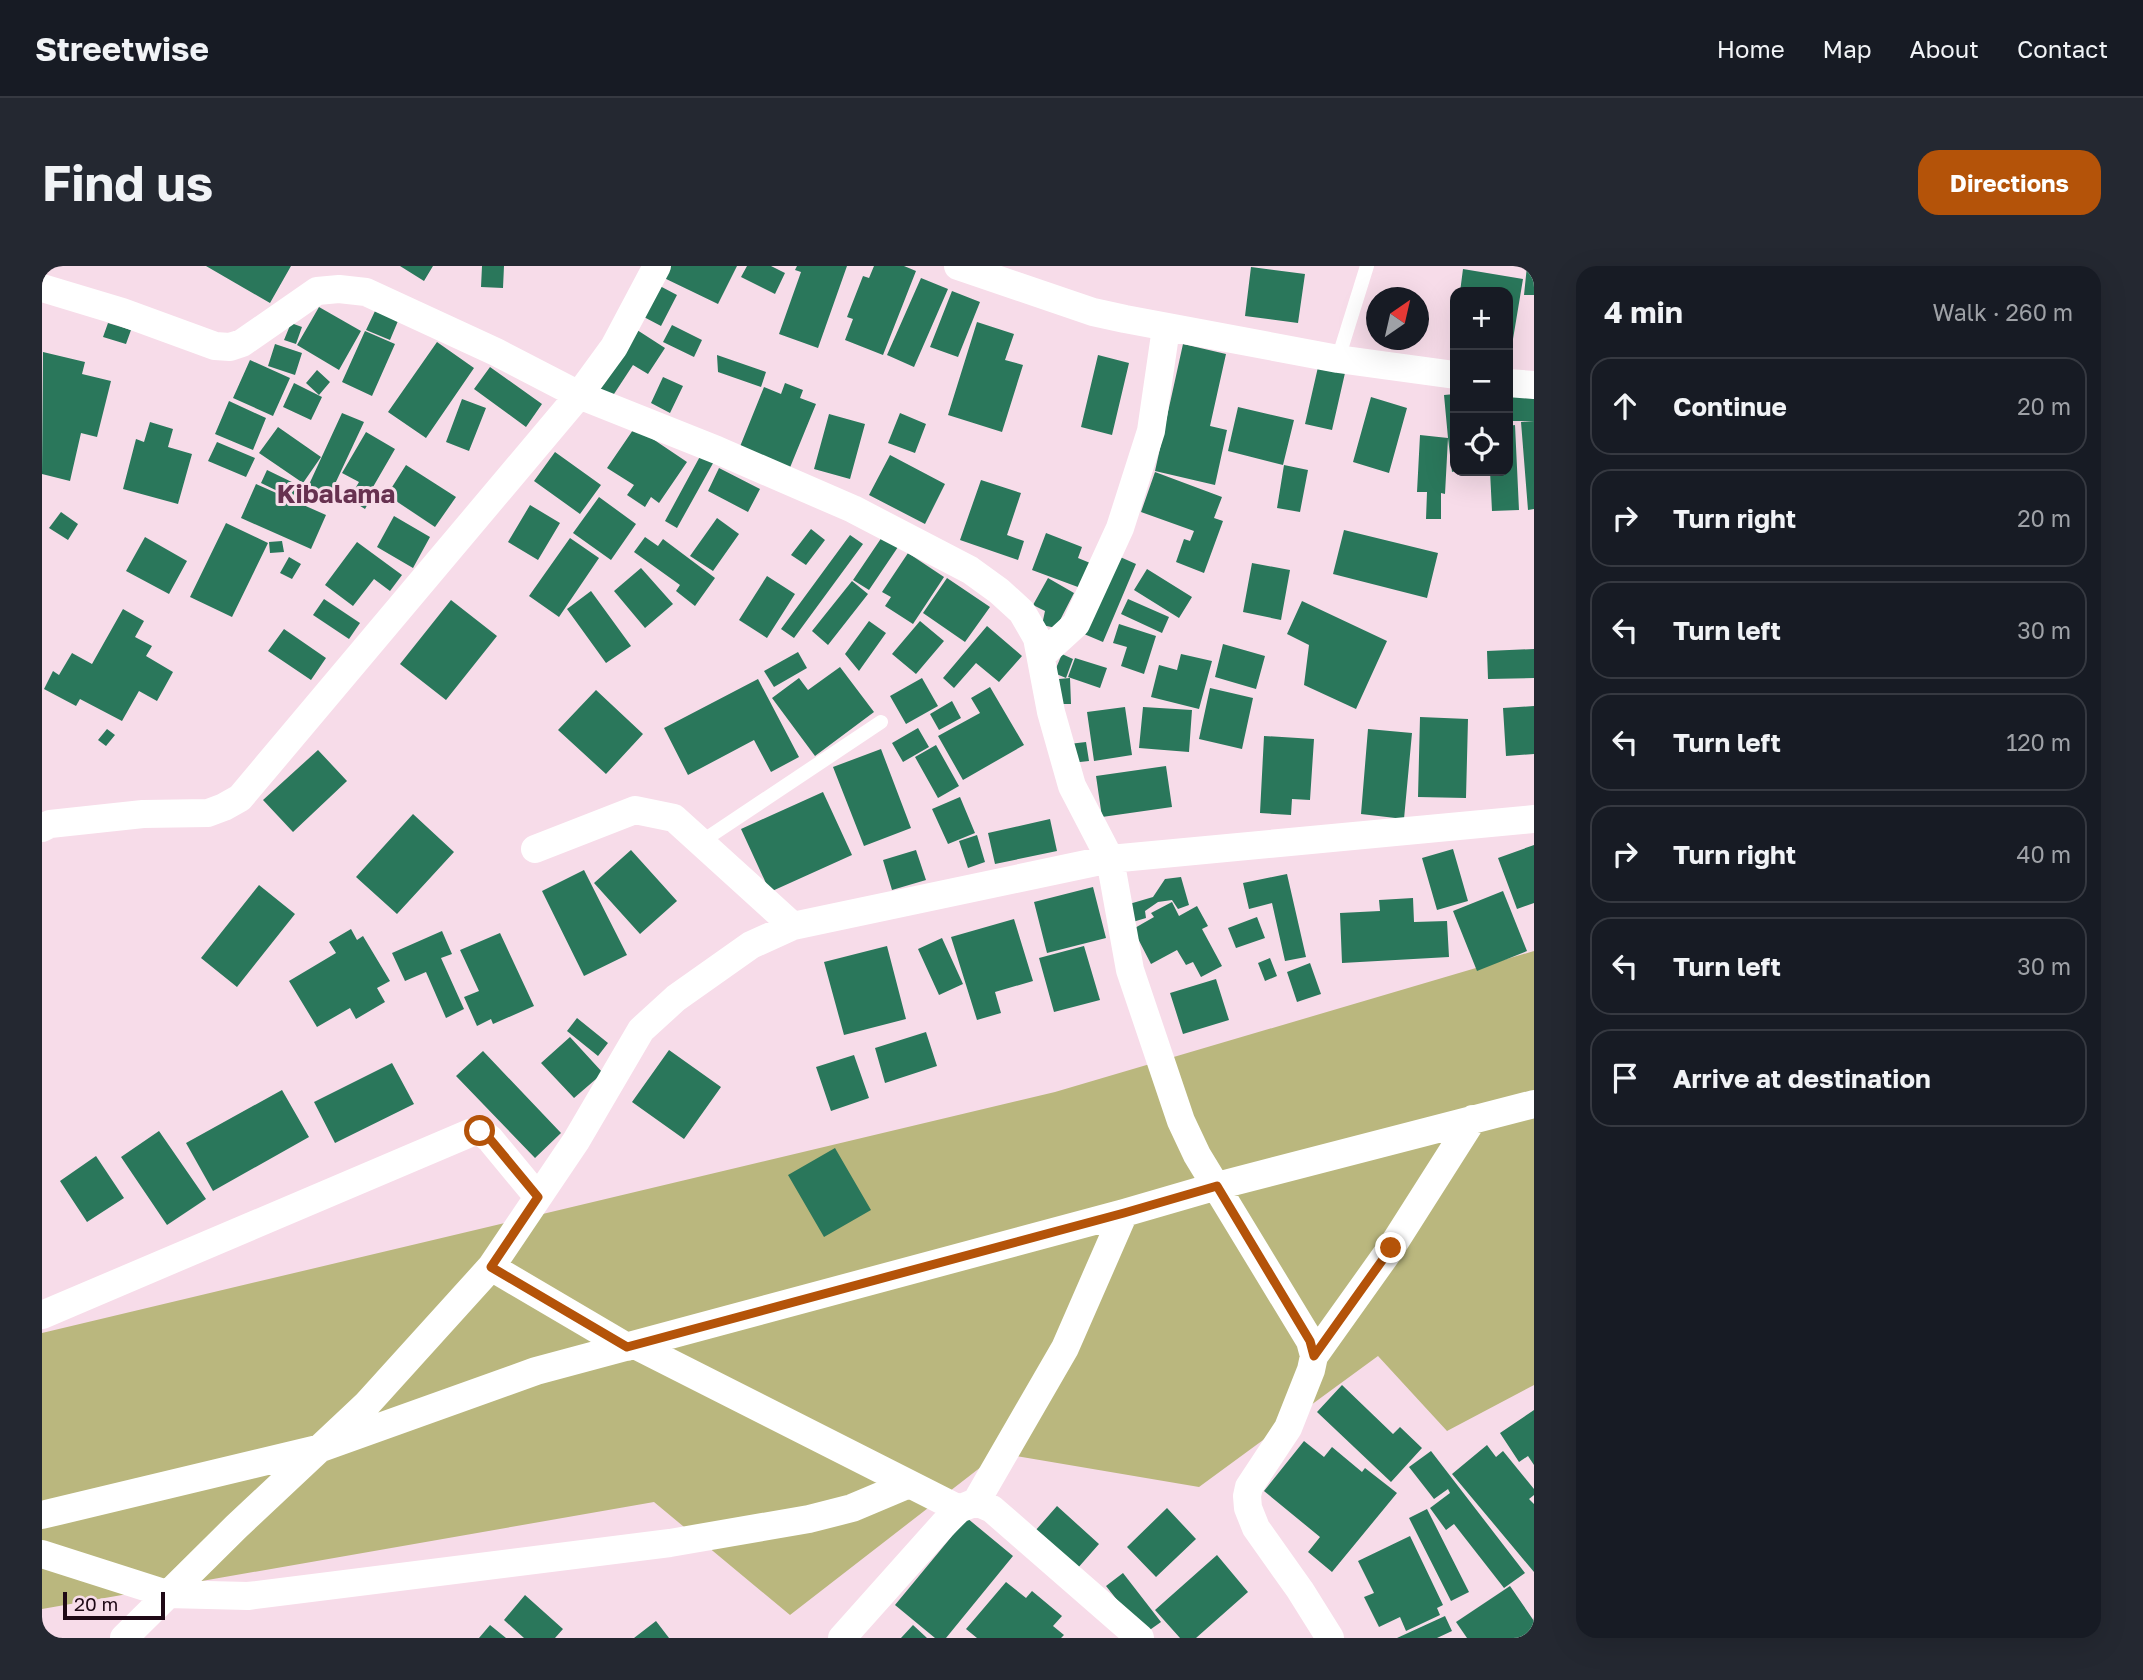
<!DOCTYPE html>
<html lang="en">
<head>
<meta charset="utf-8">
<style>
	:root { --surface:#171b24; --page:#242831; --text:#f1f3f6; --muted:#9ea1a6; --line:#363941; --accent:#b45309 }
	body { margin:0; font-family:"Golos Text",sans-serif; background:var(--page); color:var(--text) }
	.controls { position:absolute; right:21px; top:21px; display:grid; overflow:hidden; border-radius:14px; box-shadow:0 7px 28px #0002 }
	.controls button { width:63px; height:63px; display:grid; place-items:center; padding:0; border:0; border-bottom:2px solid var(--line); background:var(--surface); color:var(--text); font:35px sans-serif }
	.compass { position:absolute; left:1324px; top:21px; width:63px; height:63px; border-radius:50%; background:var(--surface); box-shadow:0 7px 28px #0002; rotate:34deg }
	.scale { position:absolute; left:21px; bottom:18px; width:102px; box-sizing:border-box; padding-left:7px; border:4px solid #1f0916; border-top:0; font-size:19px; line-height:24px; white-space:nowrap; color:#1f0916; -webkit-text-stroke:5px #f7dce9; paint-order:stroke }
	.stop { position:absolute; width:21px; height:21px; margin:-16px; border:5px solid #b45309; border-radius:50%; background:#fff }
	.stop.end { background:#b45309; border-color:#fff; box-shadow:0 2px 7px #0008 }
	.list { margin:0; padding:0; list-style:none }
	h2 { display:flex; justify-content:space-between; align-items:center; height:91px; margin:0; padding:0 28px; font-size:30px }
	h2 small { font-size:23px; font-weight:400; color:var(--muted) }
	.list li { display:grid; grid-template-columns:46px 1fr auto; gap:21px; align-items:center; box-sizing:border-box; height:98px; margin:0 14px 14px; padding:0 14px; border:2px solid var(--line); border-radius:21px }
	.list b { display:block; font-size:26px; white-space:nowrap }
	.list em { font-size:23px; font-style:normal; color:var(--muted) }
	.icon { flex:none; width:38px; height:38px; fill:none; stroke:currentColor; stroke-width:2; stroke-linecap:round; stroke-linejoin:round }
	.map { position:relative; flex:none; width:1492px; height:1372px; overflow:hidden; border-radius:21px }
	header { display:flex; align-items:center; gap:42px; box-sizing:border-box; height:98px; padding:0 35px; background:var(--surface); border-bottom:2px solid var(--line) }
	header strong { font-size:33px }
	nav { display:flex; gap:38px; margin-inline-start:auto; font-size:24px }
	.intro { display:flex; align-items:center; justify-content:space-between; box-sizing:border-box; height:168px; padding:0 42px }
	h1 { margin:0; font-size:49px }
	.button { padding:18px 32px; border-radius:21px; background:var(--accent); color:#fff; font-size:24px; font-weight:700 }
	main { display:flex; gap:42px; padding:0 42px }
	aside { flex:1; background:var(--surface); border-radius:21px; box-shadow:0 7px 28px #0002 }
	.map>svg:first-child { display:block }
	.green { fill:#bab77e }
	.building { fill:#2a775b }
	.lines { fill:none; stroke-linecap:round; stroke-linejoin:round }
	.lane { stroke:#fff; stroke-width:14 }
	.street { stroke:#fff; stroke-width:28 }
	.route { stroke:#b45309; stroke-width:9 }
	.labels { text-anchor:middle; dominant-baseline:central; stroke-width:6; stroke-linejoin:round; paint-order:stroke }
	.quarter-label { font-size:26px; font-weight:bold; fill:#673150; stroke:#f7dce9 }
</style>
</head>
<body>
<header>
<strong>Streetwise</strong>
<nav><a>Home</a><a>Map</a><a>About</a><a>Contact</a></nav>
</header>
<div class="intro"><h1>Find us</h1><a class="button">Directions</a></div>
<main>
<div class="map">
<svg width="1492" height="1372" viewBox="0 0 1492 1372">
	<rect width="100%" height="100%" fill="#f7dce9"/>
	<!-- green -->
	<path class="green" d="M1492 685V1119L1405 1165 1336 1090 1157 1221 957 1187 748 1349 612 1236 0 1343V1067L1013 826Z"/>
	<!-- building -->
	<path class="building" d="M164 0H249L228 37Z
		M358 0H391L382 15Z
		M440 0H462L461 22 439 21Z
		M626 0H695L676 38 620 11Z
		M705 0H729L743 7 733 28 699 11Z
		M755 0H805L776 82 737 68 759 6 753 4Z
		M832 0H862L874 5 841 89 803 74 811 53 805 51 821 10 827 12Z
		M1485 0H1492V29H1482Z
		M1209 1 1263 8 1256 57 1203 50Z
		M1421 3 1481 13 1471 73 1466 72V26H1418Z
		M879 12 906 23 872 101 845 89Z
		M616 19 635 29 619 60 600 50Z
		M910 25 938 36 916 91 888 81Z
		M277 41 319 65 297 104 255 79Z
		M333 45 356 55 348 74 324 64Z
		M935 56 972 68 963 94 981 99 960 166 906 149Z
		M66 57 89 64 84 78 61 71Z
		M249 57 260 61 254 78 242 74Z
		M630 59 660 74 652 91 621 76Z
		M592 62 623 82 606 108 591 99 570 131 555 121Z
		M323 65 353 78 330 130 300 116Z
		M395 76 432 102 384 172 346 146Z
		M233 78 260 87 253 109 226 100Z
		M1141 78 1184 88 1168 160 1185 164 1173 219 1113 205Z
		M1 86 43 96 40 108 69 115 55 171 39 167 28 215 0 208Z
		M675 89 724 106 719 121 676 106Z
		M1056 89 1087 97 1070 169 1039 161Z
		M208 94 248 112 231 150 191 132Z
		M448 101 500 138 484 161 432 123Z
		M1276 101 1303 107 1290 164 1263 158Z
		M275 104 288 116 277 129 264 117Z
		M621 111 641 120 628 147 609 137Z
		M252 117 280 131 269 154 241 141Z
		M743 117 761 124 758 132 774 138 747 204 697 183 722 121 739 128Z
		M1413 128V205L1410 206 1406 172 1403 228 1399 227V253H1384L1385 226H1375L1378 169 1406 172 1402 129Z
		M1466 128H1492V155H1466Z
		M1329 131 1365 142 1347 207 1311 196Z
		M420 133 444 142 427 185 404 176Z
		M187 135 224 152 211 184 173 168Z
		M1196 141 1252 154 1241 199 1186 185Z
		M300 147 322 156 285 235 264 225Z
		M858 147 884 158 873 187 846 177Z
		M787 148 823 158 808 213 772 203Z
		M1492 155V243L1486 244 1479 156Z
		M108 156 131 163 126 181 150 188 136 238 81 223 94 173 102 176Z
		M1473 159 1477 244 1450 245 1448 205H1466V160Z
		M236 161 279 191 261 217 217 187Z
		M593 161 645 196 617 237 609 231 603 241 585 229 592 219 565 202Z
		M324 166 353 183 331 221 334 223 323 243 307 233 317 216 300 207Z
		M175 176 213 192 204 211 166 195Z
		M662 183 675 190 635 262 623 255Z
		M513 186 559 219 538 248 492 215Z
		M848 189 903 218 883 258 827 229Z
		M364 199 414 231 393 261 345 229Z
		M1242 199 1266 204 1258 246 1235 242Z
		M677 202 718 223 706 246 666 225Z
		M225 204 256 219 250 232 219 217Z
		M1113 206 1180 231 1172 252 1181 255 1162 307 1134 296 1142 273 1148 275 1152 265 1099 246Z
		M939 214 979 227 965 269 982 275 976 294 918 274Z
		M214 218 284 249 269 283 199 252Z
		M557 231 594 258 569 294 531 267Z
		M488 239 518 257 496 294 466 276Z
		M19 246 36 258 26 274 7 262Z
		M352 250 388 271 371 302 335 281Z
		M675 252 697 268 671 305 648 290Z
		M184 257 226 277 190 351 148 331Z
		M769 263 783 274 764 299 749 289Z
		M1302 264 1396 287 1385 332 1291 308Z
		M1004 267 1040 281 1036 292 1053 299 1044 324 990 304Z
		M808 269 821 278 752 372 739 363Z
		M103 271 145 295 127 328 84 305Z
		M603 271 616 280 621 273 673 312 653 340 634 325 638 319 592 286Z
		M840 271 856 281 827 324 811 314Z
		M528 272 557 292 517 351 487 330Z
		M240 275 242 286 228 287 227 276Z
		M315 276 360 309 348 325 332 313 311 340 283 319Z
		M866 287 902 311 871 358 843 340 849 331 840 326Z
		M1076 290 1094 298 1061 376 1042 368Z
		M247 291 259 298 250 313 238 307Z
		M1210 297 1248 304 1239 354 1201 346Z
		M599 302 631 338 603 362 572 325Z
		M1105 303 1150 331 1137 352 1092 324Z
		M725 310 753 328 725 372 697 354Z
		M905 312 948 341 923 376 881 347Z
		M1006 312 1032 327 1014 362 1000 359 1003 345 991 339Z
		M810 315 826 328 786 379 770 365Z
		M549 325 589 380 564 397 525 343Z
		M282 333 318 357 307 373 271 349Z
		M1086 333 1127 351 1120 367 1079 348Z
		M409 334 455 370 404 434 358 398Z
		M1260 335 1345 375 1314 443 1262 419 1267 379 1245 368Z
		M81 343 102 355 93 371 110 380 104 390 131 406 115 435 97 425 80 455 38 433 34 440 2 423 11 405 17 409 30 387 50 398Z
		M827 355 844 367 817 405 803 388Z
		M878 355 902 375 874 408 850 388Z
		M1077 358 1114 370 1102 408 1079 400 1085 381 1071 377Z
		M945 360 980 390 957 416 934 397 912 422 901 412Z
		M242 363 284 392 269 414 226 385Z
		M1181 378 1223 390 1214 423 1173 411Z
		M1492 383V412L1446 413 1445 385Z
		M756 386 765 402 732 421 722 405Z
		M1020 388 1031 393 1024 412 1012 407Z
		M1139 388 1170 395 1157 443 1109 431 1117 399 1135 404Z
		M1033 392 1065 402 1058 422 1026 411Z
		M798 401 832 446 773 490 730 432 757 412 766 424Z
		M880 412 896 440 864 458 848 430Z
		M1028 412 1029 438H1018L1017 413Z
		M716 413 757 491 729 506 712 474 646 509 622 462Z
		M948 421 982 479 921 514 896 470 938 447 929 432Z
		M1168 422 1211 432 1200 483 1157 473Z
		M554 424 601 468 564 508 516 464Z
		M910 435 919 452 897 464 888 448Z
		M1492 440V488L1464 490 1461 442Z
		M1083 441 1090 489 1052 495 1045 446Z
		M1101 441 1150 444 1147 486 1097 482Z
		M1378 451 1426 453 1424 532 1376 531Z
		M876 462 887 481 861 496 850 477Z
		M65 463 73 469 64 480 56 474Z
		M1326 463 1370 467 1362 553 1319 548Z
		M1222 470 1272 473 1268 534 1250 533 1249 549 1218 547Z
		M1044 476 1047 495 1029 497 1027 478Z
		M894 479 917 520 896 532 873 491Z
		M839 483 869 562 822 580 791 501Z
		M276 484 305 515 251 566 221 534Z
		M1124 500 1130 541 1060 551 1054 510Z
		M781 526 810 589 728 626 699 563Z
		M918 531 933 567 906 578 890 543Z
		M371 548 412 586 355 648 314 611Z
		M1008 553 1015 585 953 598 946 567Z
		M935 569 943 596 926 602 917 575Z
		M1492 579V637L1475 643 1456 592Z
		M1411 583 1426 635 1395 644 1380 592Z
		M589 584 635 635 598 668 552 617Z
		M874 584 884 614 850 624 841 594Z
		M542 604 585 689 542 710 500 625Z
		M1245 608 1264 691 1243 695 1230 637 1207 643 1201 617Z
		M1139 611 1147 639 1136 643 1130 634 1116 636 1103 645 1104 652 1084 658 1077 641 1111 631 1123 613Z
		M217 619 253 648 195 721 159 692Z
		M1051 621 1064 672 1005 687 992 636Z
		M1461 625 1485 685 1435 705 1411 645Z
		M1371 632 1372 656 1405 655 1407 691 1300 697 1298 647 1338 645 1337 634Z
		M1130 636 1137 650 1155 640 1166 660 1160 663 1180 700 1159 711 1151 696 1144 699 1135 684 1109 698 1091 663 1112 651 1109 647Z
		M1215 651 1223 672 1194 682 1186 662Z
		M972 653 991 715 953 726 959 747 935 754 909 671Z
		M309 663 315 674 321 670 348 715 335 722 343 736 314 753 308 742 275 761 247 715 294 687 287 676Z
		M400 665 410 688 399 692 422 743 404 752 384 706 363 715 350 687Z
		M458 667 492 740 451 758 449 753 435 760 422 731 437 725 418 684Z
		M900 672 921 718 897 729 876 683Z
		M845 680 864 753 802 769 782 696Z
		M1042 680 1058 734 1012 746 997 692Z
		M1228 692 1235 710 1223 715 1216 697Z
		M1268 697 1279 728 1255 736 1245 706Z
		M1174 713 1187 754 1141 768 1128 727Z
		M535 752 566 777 556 790 525 765Z
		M884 766 895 800 843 817 833 782Z
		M528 771 561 807 532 832 499 797Z
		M627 784 679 821 642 873 590 836Z
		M441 785 519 867 493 892 414 810Z
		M812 789 827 832 789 845 774 801Z
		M350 797 372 838 293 877 272 836Z
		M240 824 267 871 171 925 144 877Z
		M117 865 164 933 125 959 79 891Z
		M793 882 829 944 782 971 746 909Z
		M54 890 82 932 45 956 18 915Z
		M1300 1119 1351 1168 1358 1161 1380 1182 1349 1216 1275 1146Z
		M1492 1144V1199L1486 1190 1477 1196 1458 1167Z
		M1262 1175 1282 1191 1290 1181 1320 1206 1323 1202 1355 1227 1290 1306 1266 1286 1278 1271 1222 1225Z
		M1445 1179 1454 1191 1461 1185 1492 1223V1229L1487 1233 1492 1238V1306L1410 1208Z
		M1389 1185 1483 1307 1462 1322 1412 1258 1404 1264 1388 1242 1408 1227 1406 1223 1392 1233 1367 1201Z
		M1015 1240 1057 1278 1035 1303 993 1265Z
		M1125 1242 1154 1273 1114 1311 1085 1281Z
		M1385 1243 1427 1326 1409 1335 1367 1252Z
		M925 1252 971 1290 904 1372H893L853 1339Z
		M1368 1270 1401 1339 1395 1342 1398 1349 1364 1365 1358 1351 1337 1361 1322 1331 1332 1327 1316 1295Z
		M1175 1289 1206 1326 1154 1372H1138L1113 1344Z
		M1081 1307 1119 1356 1102 1368 1064 1320Z
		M964 1316 984 1332 990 1325 1020 1350 1011 1360 1022 1369 1019 1372H935L924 1363Z
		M1468 1320 1492 1355V1372H1425L1414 1356Z
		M483 1329 521 1363 513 1372H482L462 1354Z
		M1403 1350 1410 1365 1395 1372H1355Z
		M614 1355 627 1372H592Z
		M448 1359 464 1372H437Z
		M871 1359 885 1372H859Z"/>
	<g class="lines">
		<!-- lane -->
		<path class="lane" d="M1296 93 1325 0
			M659 576 839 456"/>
		<!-- street -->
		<path class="street" d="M916 0 1051 46 1083 53 1296 93 1413 109
			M0 22 80 46 173 80 188 81 200 77 275 25 297 23 324 26 454 86 537 129 675 184 811 243 928 304 957 325 980 346 995 372 1009 446 1030 520 1068 593 1088 704 1139 855 1155 889 1268 1075 1272 1090 1269 1104 1246 1162 1207 1221 1205 1230 1206 1242 1214 1262 1258 1324 1288 1372
			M1466 117 1492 119
			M999 390 1034 358 1078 262 1109 165 1124 62
			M0 562 8 558 101 548 166 547 182 541 198 532 537 129 572 81 615 0
			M493 583 593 544 632 552 751 660
			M449 1001 585 1081
			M0 1049 428 867 438 865 448 873 496 931
			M593 1079 917 1243
			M1272 1090 1349 982 1431 853
			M934 1236 1023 1082 1082 947
			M0 1249 279 1182 494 1105 1082 947 1175 920 1492 838
			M0 1288 125 1328 206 1330 628 1277 767 1253 810 1242 867 1218
			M82 1372 194 1261 325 1138 449 1001 534 875 599 764 634 732 709 679 751 660 1068 593 1492 553
			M800 1372 901 1259 917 1243 934 1236 950 1243 1098 1372"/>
	</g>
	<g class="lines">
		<!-- route -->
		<path class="route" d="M438 865 448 873 496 931 449 1001 585 1081 1082 947 1175 920 1268 1075 1272 1090 1349 982"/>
	</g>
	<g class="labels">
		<!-- quarter labels -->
		<g class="quarter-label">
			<text x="294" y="227">Kibalama</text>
		</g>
	</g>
</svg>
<div class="controls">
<button>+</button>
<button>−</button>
<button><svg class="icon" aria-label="locate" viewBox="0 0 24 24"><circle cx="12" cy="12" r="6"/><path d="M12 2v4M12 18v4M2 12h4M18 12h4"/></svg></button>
</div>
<svg class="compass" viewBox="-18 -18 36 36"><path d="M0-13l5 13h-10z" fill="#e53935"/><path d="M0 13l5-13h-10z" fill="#9ea1a6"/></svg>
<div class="scale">20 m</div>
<div class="stop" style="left:438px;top:865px"></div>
<div class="stop end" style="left:1349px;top:982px"></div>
</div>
<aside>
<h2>4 min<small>Walk · 260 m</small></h2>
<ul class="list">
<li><svg class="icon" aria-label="ahead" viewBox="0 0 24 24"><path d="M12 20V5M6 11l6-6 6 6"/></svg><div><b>Continue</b></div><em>20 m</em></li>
<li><svg class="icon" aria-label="right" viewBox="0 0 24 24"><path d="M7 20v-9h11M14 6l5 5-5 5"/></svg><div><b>Turn right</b></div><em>20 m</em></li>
<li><svg class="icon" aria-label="left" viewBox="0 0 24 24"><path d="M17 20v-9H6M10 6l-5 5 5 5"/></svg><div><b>Turn left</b></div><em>30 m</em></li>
<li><svg class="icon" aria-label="left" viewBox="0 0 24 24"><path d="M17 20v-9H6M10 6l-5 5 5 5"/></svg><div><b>Turn left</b></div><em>120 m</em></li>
<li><svg class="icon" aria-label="right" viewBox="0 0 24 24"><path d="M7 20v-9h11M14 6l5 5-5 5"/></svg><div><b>Turn right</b></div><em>40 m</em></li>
<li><svg class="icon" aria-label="left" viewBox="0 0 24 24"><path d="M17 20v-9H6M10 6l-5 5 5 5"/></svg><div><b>Turn left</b></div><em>30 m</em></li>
<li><svg class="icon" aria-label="arrive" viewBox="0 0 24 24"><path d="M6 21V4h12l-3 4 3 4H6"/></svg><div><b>Arrive at destination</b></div></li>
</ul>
</aside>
</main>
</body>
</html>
